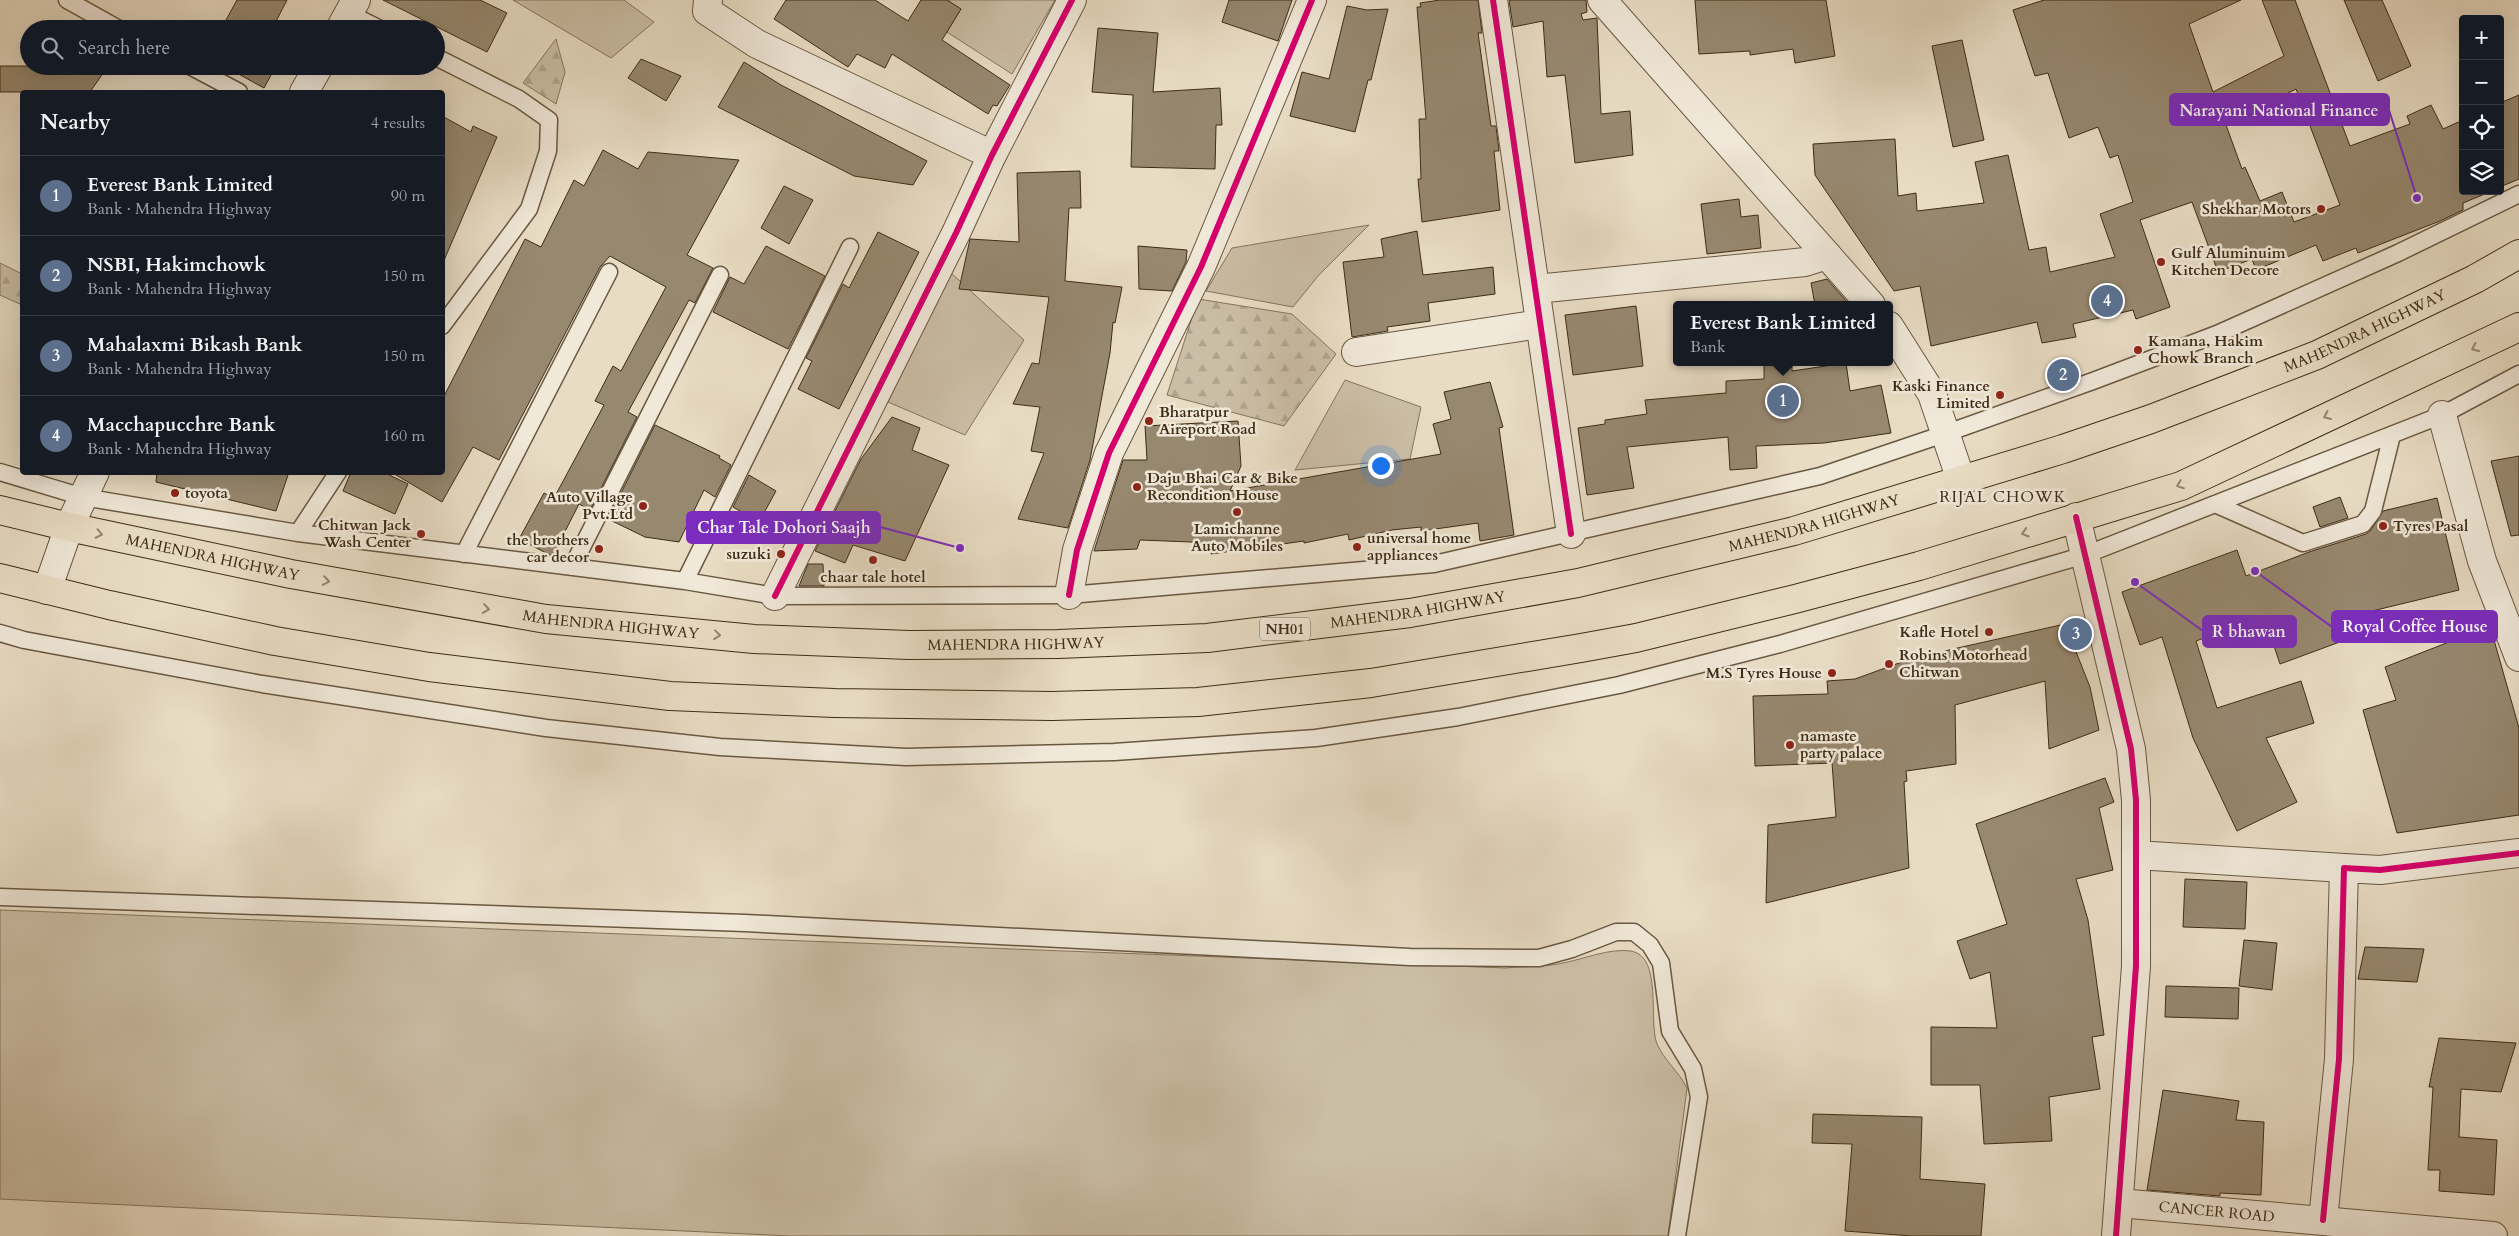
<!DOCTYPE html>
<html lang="en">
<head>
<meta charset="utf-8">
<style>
	:root { --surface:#171b24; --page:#242831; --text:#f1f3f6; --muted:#9ea1a6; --line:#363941; --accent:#ea580c }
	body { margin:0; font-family:Cardo,serif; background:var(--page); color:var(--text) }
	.controls { position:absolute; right:15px; top:15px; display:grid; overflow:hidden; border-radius:5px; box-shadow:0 5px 20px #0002 }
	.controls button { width:45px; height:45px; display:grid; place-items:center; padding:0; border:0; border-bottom:1px solid var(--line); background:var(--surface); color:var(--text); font:25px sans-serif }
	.you { position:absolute; left:1380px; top:465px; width:18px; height:18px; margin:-12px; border:4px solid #fff; border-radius:50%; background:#1a73e8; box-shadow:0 0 0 8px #1a73e833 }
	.badge { display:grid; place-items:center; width:32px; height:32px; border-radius:50%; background:var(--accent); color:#fff; font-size:16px; font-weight:700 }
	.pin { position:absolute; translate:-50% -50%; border:2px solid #fff; box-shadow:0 1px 5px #0006 }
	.popup { position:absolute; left:1673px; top:301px; width:220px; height:65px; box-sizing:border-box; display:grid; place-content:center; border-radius:5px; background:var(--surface); filter:drop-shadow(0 1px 4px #0005); font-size:16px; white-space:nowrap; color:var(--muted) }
	.popup b { font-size:19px; color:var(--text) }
	.popup::after { content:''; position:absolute; left:50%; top:100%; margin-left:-10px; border:10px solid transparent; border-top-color:var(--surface) }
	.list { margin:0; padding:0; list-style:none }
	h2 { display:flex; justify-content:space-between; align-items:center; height:65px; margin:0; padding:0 20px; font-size:21px }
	h2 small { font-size:16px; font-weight:400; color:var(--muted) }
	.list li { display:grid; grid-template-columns:32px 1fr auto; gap:15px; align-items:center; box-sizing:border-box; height:80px; padding:0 20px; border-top:1px solid var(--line) }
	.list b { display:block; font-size:19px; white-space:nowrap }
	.list p { margin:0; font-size:16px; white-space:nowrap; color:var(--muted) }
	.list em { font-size:16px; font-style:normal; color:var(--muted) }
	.icon { flex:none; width:28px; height:28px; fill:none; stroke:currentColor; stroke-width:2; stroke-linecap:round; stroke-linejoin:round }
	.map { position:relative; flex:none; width:2519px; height:1236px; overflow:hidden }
	.search { position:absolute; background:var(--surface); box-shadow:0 5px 20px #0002; left:20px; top:20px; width:425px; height:55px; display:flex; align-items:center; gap:12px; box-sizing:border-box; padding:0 18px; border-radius:28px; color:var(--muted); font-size:19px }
	.panel { position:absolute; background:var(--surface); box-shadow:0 5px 20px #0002; left:20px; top:90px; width:425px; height:385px; border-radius:5px }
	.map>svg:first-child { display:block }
	.green { fill:#cbbea6; stroke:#85755d }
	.forest { fill:url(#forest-firs); stroke:#85755d }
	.building { fill:#978870; stroke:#3f2c14; fill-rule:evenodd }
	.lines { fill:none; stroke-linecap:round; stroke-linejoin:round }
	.service-casing { stroke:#695840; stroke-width:19 }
	.minor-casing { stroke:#695840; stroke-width:30 }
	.trunk-casing { stroke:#3f2c14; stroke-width:30 }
	.service { stroke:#f0e8d9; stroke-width:16 }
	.minor { stroke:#f0e8d9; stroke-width:28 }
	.trunk { stroke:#e8dcc4; stroke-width:28 }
	.cycleway-casing { stroke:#f0e8d9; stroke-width:9 }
	.cycleway { stroke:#d6006c; stroke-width:6 }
	.oneway { stroke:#94846c }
	.poi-dot { fill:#8f2418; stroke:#f0e8d9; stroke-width:2 }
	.labels { text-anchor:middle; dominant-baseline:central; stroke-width:5; stroke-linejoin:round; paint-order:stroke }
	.shield { fill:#f0e8d9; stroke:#74644f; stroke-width:1 }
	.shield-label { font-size:14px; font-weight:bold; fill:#3f2c14 }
	.poi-label { font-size:15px; font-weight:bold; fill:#3f2c14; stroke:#f0e8d9; text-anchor:start }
	.street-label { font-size:15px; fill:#3f2c14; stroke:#f0e8d9 }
	.neighbourhood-label { font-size:16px; letter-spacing:1px; fill:#3f2c14; stroke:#f0e8d9 }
	.leader { fill:none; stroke:#7b2cbf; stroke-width:2 }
	.callout-dot { fill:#7b2cbf; stroke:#f0e8d9; stroke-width:2 }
	.callout { fill:#7b2cbf; stroke:#7b2cbf; stroke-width:2 }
	.callout-label { font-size:16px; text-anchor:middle; font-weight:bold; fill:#fff }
</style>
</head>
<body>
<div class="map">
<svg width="2519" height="1236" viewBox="0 0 2519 1236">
	<defs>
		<pattern id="forest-firs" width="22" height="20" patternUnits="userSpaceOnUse" patternTransform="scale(1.25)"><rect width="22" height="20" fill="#cbbea6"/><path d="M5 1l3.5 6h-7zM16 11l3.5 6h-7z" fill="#afa38e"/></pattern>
	</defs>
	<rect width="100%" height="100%" fill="#e8dcc4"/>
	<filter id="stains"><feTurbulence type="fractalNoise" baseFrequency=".004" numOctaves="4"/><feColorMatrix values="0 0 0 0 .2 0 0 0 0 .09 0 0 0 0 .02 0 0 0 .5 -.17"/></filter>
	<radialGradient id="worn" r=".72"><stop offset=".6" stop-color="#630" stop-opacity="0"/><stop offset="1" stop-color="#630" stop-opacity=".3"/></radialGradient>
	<!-- green -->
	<path class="green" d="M513 0H624L654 22 611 58Z
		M947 0H1055L1012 74 947 32 961 9Z
		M1369 225 1318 276 1293 307 1206 291 1232 248Z
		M950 272 1024 340 965 435 888 402Z
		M1345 380 1421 407 1410 459 1295 470Z
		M0 910 1506 968C1525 966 1545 967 1563 963 1584 959 1609 948 1631 951 1663 956 1648 1021 1657 1044 1664 1060 1679 1072 1687 1088L1668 1236H791L0 1199Z"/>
	<!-- forest -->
	<path class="forest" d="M556 39 565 72 556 104 523 83Z
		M0 263 22 274V305L0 295Z
		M1198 299 1292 314 1336 354 1284 426 1167 395Z"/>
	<!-- building -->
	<path class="building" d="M237 0H287L272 29H221Z
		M383 0H480L507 13 487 52Z
		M786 0H875L908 21 921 0H947L961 9 942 40 1010 85 997 106 993 105 988 114 892 54 885 68 857 54 848 67 774 19Z
		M1229 0H1292L1278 41 1222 22Z
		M1440 0H1478L1482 33H1478L1491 126H1496L1499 151H1494L1500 210 1422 222 1418 179H1421L1419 119H1426L1417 7H1421L1420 3Z
		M1509 0H1586L1587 12 1581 14 1583 20 1597 18 1601 114 1630 111 1633 155 1575 163 1565 75 1547 77 1543 21 1513 27Z
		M1695 0H1826L1835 56 1795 63 1793 49 1750 55V51L1699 54Z
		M2044 0H2241L2189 24 2213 92 2284 56 2262 0H2295L2350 146 2410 124 2407 116 2431 105 2443 129 2463 120V191H2492L2463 203V210L2440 221 2358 253 2356 248 2323 261 2316 245 2256 270 2252 259 2218 272 2192 202 2140 220 2170 307 2136 319 2133 310 2073 324 2076 337 2042 343 2037 322 1931 346 1920 286 1894 291 1815 175 1813 144 1895 139 1898 196 1916 193 1917 211 1984 203 1975 162 2008 155 2029 250 2046 247 2050 272 2115 257 2100 214 2133 202 2118 155 2110 158 2098 127 2069 138 2048 73 2035 76 2013 10ZM2296 89 2340 205 2294 222 2282 192 2260 201 2245 167 2242 169 2226 125Z
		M2344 0H2382L2411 66 2378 81Z
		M1347 6 1367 10 1388 9 1371 80H1368L1355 132 1290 116 1302 72 1329 79Z
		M1098 28 1158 33 1153 92 1220 88 1222 125H1216L1215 169 1131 167 1133 95 1092 92Z
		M1962 40 1984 140 1953 147 1932 46Z
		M641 59 681 76 666 101 628 78Z
		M744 62 781 85 927 161 913 185 854 176 718 107Z
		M0 66H108L90 92H0Z
		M224 66H276L264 88Z
		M2519 95V179L2500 187V103Z
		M442 116 471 132 473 126 497 137 442 265Z
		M603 150 638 169 648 152 739 160 687 255 713 268 695 303 689 300 628 412 637 417 590 510 579 504 553 555 548 554 519 539 544 493 554 498 604 405 595 401 613 366 621 371 666 287 610 256 600 267 499 460 473 447 442 502 391 472H442V400L525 239 541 247 574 180 584 186Z
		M1080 171 1081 208H1069L1065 281 1122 287 1115 323 1113 322 1110 353 1090 460 1068 528 1018 519 1044 453 1031 451 1040 407 1013 404 1032 363 1039 364 1049 297 959 289 970 239 1019 242 1017 173Z
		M784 186 813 200 789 244 761 228Z
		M1739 199 1741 217 1758 215 1761 248 1707 254 1701 204Z
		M1417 231 1423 275 1493 267 1495 294 1428 303 1430 321 1387 327 1388 331 1352 337 1343 262 1384 257 1381 239Z
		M878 232 919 252 839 409 798 389 812 361 806 358 843 284 849 288Z
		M766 246 825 276 788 349 713 312 730 277 744 284Z
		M1138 246 1187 250 1186 262 1172 291 1139 289Z
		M1827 279 1847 302 1848 305H1815L1811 283Z
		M1636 306 1643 366 1573 375 1565 315Z
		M1846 363 1850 391 1881 385 1891 433 1824 443 1756 446 1757 468 1730 470 1728 437 1627 447 1634 488 1587 495 1578 428 1605 424V420L1647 414 1645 400 1726 393V381L1764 379V365L1792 364V371Z
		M1490 382 1503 427 1499 428 1514 535 1480 541 1478 523 1421 531V527L1392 530 1349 540 1348 534 1304 543V541L1211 554 1216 543 1140 540 1137 549 1094 551 1123 460H1147L1145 426 1238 421 1241 466 1230 491 1441 454 1433 424 1451 419 1444 392Z
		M892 417 920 428 912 450 949 465 905 561 853 545 845 563 815 551 861 459Z
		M655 425 720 456 719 458 731 465 715 497 704 490 679 542 645 537 608 519Z
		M2519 456V535L2511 536 2491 461Z
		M157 472H289L276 511 156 482Z
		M351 472H383L408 484 395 514 343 491Z
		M749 475 776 491 759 522 733 507Z
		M2340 497 2348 518 2320 527 2313 507Z
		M2437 498 2459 590 2368 612 2375 629 2280 664 2264 616 2196 641 2217 708 2301 681 2314 723 2266 738 2297 802 2237 831 2193 738 2162 637 2140 645 2122 592 2237 550 2246 576 2309 552 2366 534 2371 530 2383 511Z
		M808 564H823L824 586H799Z
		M2065 624 2090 687 2099 730 2049 749 2045 681 1955 705 1956 764 1906 771 1907 781 1904 782 1909 868 1766 903 1768 825 1836 817 1832 763 1755 766 1753 696 1828 694 1827 681 1855 679 1899 663 1953 649Z
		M2490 626 2519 728V815L2397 833 2363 710 2396 700 2385 667Z
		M2105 778 2114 802 2099 808 2113 870 2076 879 2088 920 2104 1035 2092 1037 2100 1089 2049 1097 2052 1141 1984 1144 1980 1085H1931V1027L1997 1028 1990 972 1970 979 1957 941 2007 924 1976 824Z
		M2185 879 2247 882 2245 929 2183 927Z
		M2244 940 2277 943 2272 990 2239 986Z
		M2365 947 2424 949 2417 982 2358 979Z
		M2166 986 2239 988 2238 1019 2165 1017Z
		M2439 1038 2516 1043 2501 1092 2461 1089 2459 1137 2497 1140 2494 1195 2439 1191 2440 1170H2428L2433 1087H2429Z
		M2163 1090 2239 1101 2236 1120 2264 1122 2261 1195 2220 1193V1196L2147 1190Z
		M1813 1114 1922 1117 1920 1179 1985 1184 1981 1236H1912L1845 1231 1852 1144 1812 1143Z"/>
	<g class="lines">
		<!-- service casing -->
		<g class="service-casing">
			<path id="service" d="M67 0 119 29
				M348 13 380 29
				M436 57 519 99 549 120 548 151 529 209 442 326
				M190 66 239 92
				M0 472 83 497 298 533 685 581 775 596 1069 595 1434 564 1820 476 1947 433 2093 381 2217 334 2398 253 2519 194
				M2215 504 2303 543 2363 524 2373 511 2392 435
				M298 533 338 472
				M464 554 609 272
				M572 567 720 275
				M685 581 850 247
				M0 633 24 640 262 684 546 728 720 747 906 757 1114 752 1316 738 1458 717 1619 685 1780 644 2085 555 2442 415 2519 374
				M0 897 745 923 1410 957 1539 958 1572 949 1616 932H1634L1650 945 1661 963 1670 1031 1693 1069 1699 1097 1677 1236"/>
		</g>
		<!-- minor casing -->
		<g class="minor-casing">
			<g id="minor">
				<path d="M708 0 707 11 757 44 992 155"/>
				<path d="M1493 0 1571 534"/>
				<path d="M1602 0 1871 305"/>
				<path d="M340 29 356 0"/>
				<path d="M304 92 319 66"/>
				<path d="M1536 289 1805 262 1827 255"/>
				<path d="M1889 326 1932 394 1961 480"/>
				<path d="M1356 352 1540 324"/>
				<path d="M2442 415 2482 561 2519 657"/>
				<path d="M2076 517 2131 749 2136 800V966L2116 1236"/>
				<path d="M47 590 69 527 95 472"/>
				<path d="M1069 595 1077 550 1109 453 1201 267 1312 0"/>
				<path d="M775 596 956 233 992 155 1072 0"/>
				<path d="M2136 855 2344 868"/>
				<path id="s1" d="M2119 1203 2493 1236"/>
				<path d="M2323 1220 2339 1059 2344 868 2380 870 2519 853"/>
			</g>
		</g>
		<!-- trunk casing -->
		<g class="trunk-casing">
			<g id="trunk">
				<path id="s2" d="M0 510 69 527 291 574 546 619 754 639 909 645 1058 644 1207 638 1410 613 1578 583 1794 531 2063 449 2151 419 2317 355 2475 279 2519 254"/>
				<path d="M0 578 109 605 275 641 429 667 670 696 834 703 1052 706 1198 702 1371 683 1581 648 1636 638 1795 599 1919 566 2181 486 2519 327"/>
			</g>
		</g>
		<!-- service -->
		<use href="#service" class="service"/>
		<!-- minor -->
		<use href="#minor" class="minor"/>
		<!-- trunk -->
		<use href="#trunk" class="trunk"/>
		<!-- cycleway casing -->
		<g class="cycleway-casing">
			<path id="cycleway" d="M1493 0 1571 534
				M2076 517 2131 749 2136 800V966L2116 1236
				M1069 595 1077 550 1109 453 1201 267 1312 0
				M775 596 956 233 992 155 1072 0
				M2323 1220 2339 1059 2344 868 2380 870 2519 853"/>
		</g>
		<!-- cycleway -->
		<use href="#cycleway" class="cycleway"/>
	</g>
	<!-- one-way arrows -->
	<defs><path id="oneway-chevron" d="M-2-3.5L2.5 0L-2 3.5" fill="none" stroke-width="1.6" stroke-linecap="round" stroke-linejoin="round" transform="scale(1.25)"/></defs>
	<g class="oneway">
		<use href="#oneway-chevron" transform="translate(2475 348) rotate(155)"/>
		<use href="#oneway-chevron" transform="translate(2327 416) rotate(155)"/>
		<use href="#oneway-chevron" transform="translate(2180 485) rotate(159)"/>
		<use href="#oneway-chevron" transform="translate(2025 533) rotate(163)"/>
		<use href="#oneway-chevron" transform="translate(99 534) rotate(12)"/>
		<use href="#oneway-chevron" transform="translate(326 581) rotate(10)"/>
		<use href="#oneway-chevron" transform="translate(486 609) rotate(9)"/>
		<use href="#oneway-chevron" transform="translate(717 635) rotate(6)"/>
	</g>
	<!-- markers -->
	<g class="poi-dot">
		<circle cx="2321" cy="209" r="5"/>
		<circle cx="2161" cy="262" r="5"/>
		<circle cx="2138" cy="350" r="5"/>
		<circle cx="2000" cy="395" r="5"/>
		<circle cx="1149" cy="421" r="5"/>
		<circle cx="1137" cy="487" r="5"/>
		<circle cx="175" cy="493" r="5"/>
		<circle cx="643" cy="506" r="5"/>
		<circle cx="1237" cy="512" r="5"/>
		<circle cx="2383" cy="526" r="5"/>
		<circle cx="421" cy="534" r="5"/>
		<circle cx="1357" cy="547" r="5"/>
		<circle cx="599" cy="549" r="5"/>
		<circle cx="781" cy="554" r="5"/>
		<circle cx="873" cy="560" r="5"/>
		<circle cx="1989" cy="632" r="5"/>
		<circle cx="1889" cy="664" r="5"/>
		<circle cx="1832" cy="673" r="5"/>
		<circle cx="1790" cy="745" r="5"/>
	</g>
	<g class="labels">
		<!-- shield labels -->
		<rect class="shield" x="1260" y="617.5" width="50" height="23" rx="4"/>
		<g class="shield-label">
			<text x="1285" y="629">NH01</text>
		</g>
		<!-- poi labels -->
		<g class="poi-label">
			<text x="2311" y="209" text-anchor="end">Shekhar Motors</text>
			<text x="2171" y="253">Gulf Aluminuim<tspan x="2171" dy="17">Kitchen Decore</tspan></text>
			<text x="2148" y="341">Kamana, Hakim<tspan x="2148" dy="17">Chowk Branch</tspan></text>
			<text x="1990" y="386" text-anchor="end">Kaski Finance<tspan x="1990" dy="17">Limited</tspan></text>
			<text x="1159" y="412">Bharatpur<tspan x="1159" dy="17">Aireport Road</tspan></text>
			<text x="1147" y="478">Daju Bhai Car &amp; Bike<tspan x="1147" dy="17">Recondition House</tspan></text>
			<text x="185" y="493">toyota</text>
			<text x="633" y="497" text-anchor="end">Auto Village<tspan x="633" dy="17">Pvt.Ltd</tspan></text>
			<text x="411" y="525" text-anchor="end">Chitwan Jack<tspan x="411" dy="17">Wash Center</tspan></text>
			<text x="2393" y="526">Tyres Pasal</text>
			<text x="1237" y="529" text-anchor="middle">Lamichanne<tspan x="1237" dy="17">Auto Mobiles</tspan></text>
			<text x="1367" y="538">universal home<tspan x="1367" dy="17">appliances</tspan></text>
			<text x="589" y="540" text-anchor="end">the brothers<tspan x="589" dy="17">car decor</tspan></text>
			<text x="771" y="554" text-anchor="end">suzuki</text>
			<text x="873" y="577" text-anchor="middle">chaar tale hotel</text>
			<text x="1979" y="632" text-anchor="end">Kafle Hotel</text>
			<text x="1899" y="655">Robins Motorhead<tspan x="1899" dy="17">Chitwan</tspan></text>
			<text x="1822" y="673" text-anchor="end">M.S Tyres House</text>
			<text x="1800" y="736">namaste<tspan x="1800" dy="17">party palace</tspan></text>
		</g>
		<!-- street labels -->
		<g class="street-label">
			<text stroke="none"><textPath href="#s2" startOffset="2422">MAHENDRA HIGHWAY</textPath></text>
			<text stroke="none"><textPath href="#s2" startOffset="1838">MAHENDRA HIGHWAY</textPath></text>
			<text stroke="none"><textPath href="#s2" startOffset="218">MAHENDRA HIGHWAY</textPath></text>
			<text stroke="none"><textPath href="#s2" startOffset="1432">MAHENDRA HIGHWAY</textPath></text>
			<text stroke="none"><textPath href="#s2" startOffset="622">MAHENDRA HIGHWAY</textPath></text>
			<text stroke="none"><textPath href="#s2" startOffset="1028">MAHENDRA HIGHWAY</textPath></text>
			<text stroke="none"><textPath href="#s1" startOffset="98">CANCER ROAD</textPath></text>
		</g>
		<!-- neighbourhood labels -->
		<g class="neighbourhood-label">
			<text x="2003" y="497">RIJAL CHOWK</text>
		</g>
	</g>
	<!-- callouts -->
	<path class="leader" d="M2417 198L2389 110M960 548L880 527M2255 571L2332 627M2135 582L2203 631"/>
	<g class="callout-dot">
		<circle cx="2417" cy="198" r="5"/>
		<circle cx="960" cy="548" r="5"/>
		<circle cx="2255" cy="571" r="5"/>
		<circle cx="2135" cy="582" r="5"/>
	</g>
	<g class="callout">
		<rect x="2170" y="94" width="219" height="31" rx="5"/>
		<rect x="687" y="512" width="193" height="31" rx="5"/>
		<rect x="2332" y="611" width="165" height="31" rx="5"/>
		<rect x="2203" y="616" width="93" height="31" rx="5"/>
	</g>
	<g class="callout-label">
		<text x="2279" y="116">Narayani National Finance</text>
		<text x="784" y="533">Char Tale Dohori Saajh</text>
		<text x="2415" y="632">Royal Coffee House</text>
		<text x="2249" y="637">R bhawan</text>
	</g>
	<rect width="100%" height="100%" filter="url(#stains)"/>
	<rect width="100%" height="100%" fill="url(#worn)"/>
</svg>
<div class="controls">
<button>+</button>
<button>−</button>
<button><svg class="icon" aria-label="locate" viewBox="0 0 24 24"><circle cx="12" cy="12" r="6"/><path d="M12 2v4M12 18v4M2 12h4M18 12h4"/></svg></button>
<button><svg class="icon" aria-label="layers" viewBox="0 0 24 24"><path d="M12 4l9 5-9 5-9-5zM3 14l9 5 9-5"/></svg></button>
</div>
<div class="you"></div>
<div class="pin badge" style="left:1783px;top:401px;background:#5c6f8a">1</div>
<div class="popup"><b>Everest Bank Limited</b>Bank</div>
<div class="pin badge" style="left:2063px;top:375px;background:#5c6f8a">2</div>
<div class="pin badge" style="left:2076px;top:634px;background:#5c6f8a">3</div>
<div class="pin badge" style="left:2107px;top:301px;background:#5c6f8a">4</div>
<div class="search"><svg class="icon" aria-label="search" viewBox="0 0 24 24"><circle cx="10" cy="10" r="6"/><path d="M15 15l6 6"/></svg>Search here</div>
<section class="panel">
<h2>Nearby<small>4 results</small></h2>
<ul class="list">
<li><span class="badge" style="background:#5c6f8a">1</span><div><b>Everest Bank Limited</b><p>Bank · Mahendra Highway</p></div><em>90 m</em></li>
<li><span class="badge" style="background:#5c6f8a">2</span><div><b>NSBI, Hakimchowk</b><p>Bank · Mahendra Highway</p></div><em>150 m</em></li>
<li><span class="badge" style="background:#5c6f8a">3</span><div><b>Mahalaxmi Bikash Bank</b><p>Bank · Mahendra Highway</p></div><em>150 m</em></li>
<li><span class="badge" style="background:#5c6f8a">4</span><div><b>Macchapucchre Bank</b><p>Bank · Mahendra Highway</p></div><em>160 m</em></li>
</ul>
</section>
</div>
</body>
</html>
